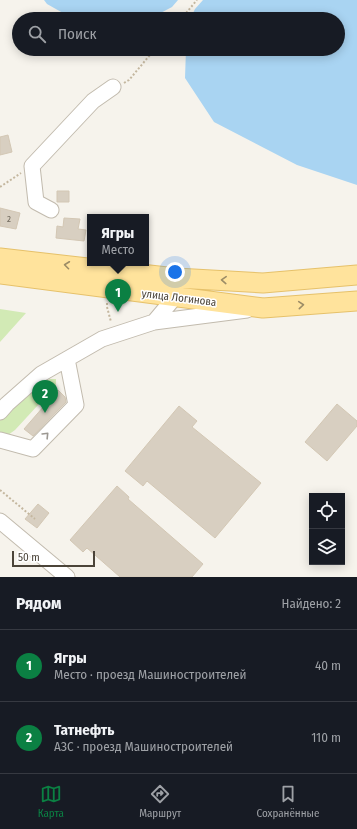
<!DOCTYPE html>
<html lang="ru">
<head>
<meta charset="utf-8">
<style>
	:root { --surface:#171b24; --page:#242831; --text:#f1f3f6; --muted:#9ea1a6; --line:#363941; --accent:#0b8043 }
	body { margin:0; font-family:"Fira Sans Condensed",sans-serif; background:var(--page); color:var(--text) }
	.controls { position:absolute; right:12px; bottom:12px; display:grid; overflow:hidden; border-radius:0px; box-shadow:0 2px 10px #0003 }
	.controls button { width:36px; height:36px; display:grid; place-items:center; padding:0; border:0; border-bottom:1px solid var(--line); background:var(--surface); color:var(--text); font:20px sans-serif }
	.scale { position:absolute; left:12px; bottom:10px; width:83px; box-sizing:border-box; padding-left:4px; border:2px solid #4b4439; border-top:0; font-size:11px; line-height:14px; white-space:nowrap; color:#4b4439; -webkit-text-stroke:3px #fff; paint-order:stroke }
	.you { position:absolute; left:175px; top:272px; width:14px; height:14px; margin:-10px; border:3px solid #fff; border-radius:50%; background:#1a73e8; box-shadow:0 0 0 6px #1a73e833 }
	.badge { display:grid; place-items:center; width:26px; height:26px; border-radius:50%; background:var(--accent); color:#fff; font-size:13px; font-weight:700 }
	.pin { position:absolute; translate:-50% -33px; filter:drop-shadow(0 1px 2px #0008) }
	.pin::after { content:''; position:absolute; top:21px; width:14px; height:12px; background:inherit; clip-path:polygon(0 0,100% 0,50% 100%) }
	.popup { position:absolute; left:87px; top:214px; width:62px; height:52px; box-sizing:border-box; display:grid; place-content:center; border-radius:0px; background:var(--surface); filter:drop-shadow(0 1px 3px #0005); font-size:13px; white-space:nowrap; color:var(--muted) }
	.popup b { font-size:15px; color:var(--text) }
	.popup::after { content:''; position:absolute; left:50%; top:100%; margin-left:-8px; border:8px solid transparent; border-top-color:var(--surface) }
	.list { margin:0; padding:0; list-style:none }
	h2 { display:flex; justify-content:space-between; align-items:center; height:52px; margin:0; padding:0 16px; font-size:17px }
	h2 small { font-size:13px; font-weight:400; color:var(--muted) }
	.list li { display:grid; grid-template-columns:26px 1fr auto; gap:12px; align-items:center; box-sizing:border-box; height:72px; padding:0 16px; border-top:1px solid var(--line) }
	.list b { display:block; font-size:15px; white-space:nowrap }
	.list p { margin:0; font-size:13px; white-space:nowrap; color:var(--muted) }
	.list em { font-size:13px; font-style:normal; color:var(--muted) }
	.icon { flex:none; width:22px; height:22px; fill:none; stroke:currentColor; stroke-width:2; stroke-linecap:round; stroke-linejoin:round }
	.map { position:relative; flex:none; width:357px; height:577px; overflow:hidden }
	.search { position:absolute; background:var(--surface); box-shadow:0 2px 10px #0003; left:12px; right:12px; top:12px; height:44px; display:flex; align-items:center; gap:10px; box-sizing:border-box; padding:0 14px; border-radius:22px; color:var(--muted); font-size:15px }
	.sheet { height:196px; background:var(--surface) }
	nav { display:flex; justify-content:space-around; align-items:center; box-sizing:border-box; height:56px; border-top:1px solid var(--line); background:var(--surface); font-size:11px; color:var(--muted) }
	nav a { display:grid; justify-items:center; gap:2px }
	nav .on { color:var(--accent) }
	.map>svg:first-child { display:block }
	.green { fill:#d2eab5 }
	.water { fill:#a9d4f2 }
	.building { fill:#d8cfc1; stroke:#d3c7b4 }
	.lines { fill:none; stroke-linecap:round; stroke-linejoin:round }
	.minor-casing { stroke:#c2bbae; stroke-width:17 }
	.major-casing { stroke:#e6c16a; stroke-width:21 }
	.path { stroke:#c4b79f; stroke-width:2; stroke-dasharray:2 2; stroke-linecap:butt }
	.minor { stroke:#fff; stroke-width:15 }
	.major { stroke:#ffe39c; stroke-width:19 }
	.oneway { stroke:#9c8c66 }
	.oneway2 { stroke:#9c9892 }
	.labels { text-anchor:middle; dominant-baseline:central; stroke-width:3; stroke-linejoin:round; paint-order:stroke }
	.number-label { font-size:9px; fill:#6e675b }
	.street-label { font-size:11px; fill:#4b4439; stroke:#fff }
</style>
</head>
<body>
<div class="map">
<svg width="357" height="577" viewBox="0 0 357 577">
	<rect width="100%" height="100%" fill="#f6f3ec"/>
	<!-- green -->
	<path class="green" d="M0 309 26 313 0 342Z
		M50 379H56V388L50 392 15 430 8 435 0 434V416L44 382Z"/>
	<!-- water -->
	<path class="water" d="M44 0H178L172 7 149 19H80L63 13 47 4Z
		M203 0H357V185L297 165 214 122 185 78 186 49H338V19H190L195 9Z"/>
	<!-- building -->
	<path class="building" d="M8 135 12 152 0 155V137Z
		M57 191H69V202H57Z
		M0 208 20 213 16 229 0 226Z
		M64 218 80 219 78 229 86 230 84 241 56 238 57 226 63 227Z
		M58 390 65 397 66 402 33 436 24 429Z
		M337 404 357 421V426L327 461 305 442Z
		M179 406 197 421 192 427 261 483 215 538 147 481 143 486 125 471Z
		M117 486 129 497 128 499 203 564 192 577H120L87 548 83 552 70 540Z
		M38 504 49 513 37 528 25 519Z"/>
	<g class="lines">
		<!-- minor casing -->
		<g class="minor-casing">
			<path id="minor" d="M51 210 36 202 32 166 93 101 113 87
				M154 322 175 297V287
				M0 412 7 404 41 374 102 339 154 322 247 310
				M0 440 33 449 76 405 67 359
				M0 521 67 577"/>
		</g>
		<!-- major casing -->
		<g class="major-casing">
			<path id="major" d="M0 258 176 278 263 283 357 275
				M0 274 263 308 357 301"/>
		</g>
		<!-- path -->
		<path class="path" d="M181 19 197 0
			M124 83 129 80 155 49
			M0 187 21 173
			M107 303V307L111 322
			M0 490 35 519"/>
		<!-- minor -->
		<use href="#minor" class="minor"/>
		<!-- major -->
		<use href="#major" class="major"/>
	</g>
	<!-- one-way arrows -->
	<defs><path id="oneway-chevron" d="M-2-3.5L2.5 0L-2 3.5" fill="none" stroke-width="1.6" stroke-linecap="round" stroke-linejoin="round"/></defs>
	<g class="oneway">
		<use href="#oneway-chevron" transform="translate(67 265) rotate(-173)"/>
		<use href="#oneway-chevron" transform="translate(224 280) rotate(-177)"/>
		<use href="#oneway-chevron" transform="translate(301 305) rotate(-5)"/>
	</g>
	<use class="oneway2" href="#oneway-chevron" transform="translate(46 435) rotate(-46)"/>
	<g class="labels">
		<!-- number labels -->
		<g class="number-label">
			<text x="9" y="219">2</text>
		</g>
		<!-- street labels -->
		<g class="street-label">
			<text transform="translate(179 298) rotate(7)">улица Логинова</text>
		</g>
	</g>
</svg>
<div class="controls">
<button><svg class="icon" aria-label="locate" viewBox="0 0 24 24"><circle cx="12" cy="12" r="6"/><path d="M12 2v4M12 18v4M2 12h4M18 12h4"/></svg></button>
<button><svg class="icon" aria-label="layers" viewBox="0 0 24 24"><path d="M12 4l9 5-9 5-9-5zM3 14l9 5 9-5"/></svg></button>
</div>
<div class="scale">50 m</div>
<div class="you"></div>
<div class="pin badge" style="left:118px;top:312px">1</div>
<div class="popup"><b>Ягры</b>Место</div>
<div class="pin badge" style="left:45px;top:413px">2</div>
<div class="search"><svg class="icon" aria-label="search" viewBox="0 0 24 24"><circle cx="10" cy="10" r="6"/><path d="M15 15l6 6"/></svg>Поиск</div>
</div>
<section class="sheet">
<h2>Рядом<small>Найдено: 2</small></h2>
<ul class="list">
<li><span class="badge">1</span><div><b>Ягры</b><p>Место · проезд Машиностроителей</p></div><em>40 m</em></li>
<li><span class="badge">2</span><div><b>Татнефть</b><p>АЗС · проезд Машиностроителей</p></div><em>110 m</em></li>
</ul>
</section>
<nav>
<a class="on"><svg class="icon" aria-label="map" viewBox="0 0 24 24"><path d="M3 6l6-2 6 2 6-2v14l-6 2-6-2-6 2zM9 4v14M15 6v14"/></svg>Карта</a>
<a><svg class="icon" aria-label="directions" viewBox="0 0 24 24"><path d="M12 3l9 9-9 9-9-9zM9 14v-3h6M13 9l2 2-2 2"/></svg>Маршрут</a>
<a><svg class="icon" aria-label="saved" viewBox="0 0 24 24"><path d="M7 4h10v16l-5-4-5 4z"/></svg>Сохранённые</a>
</nav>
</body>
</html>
